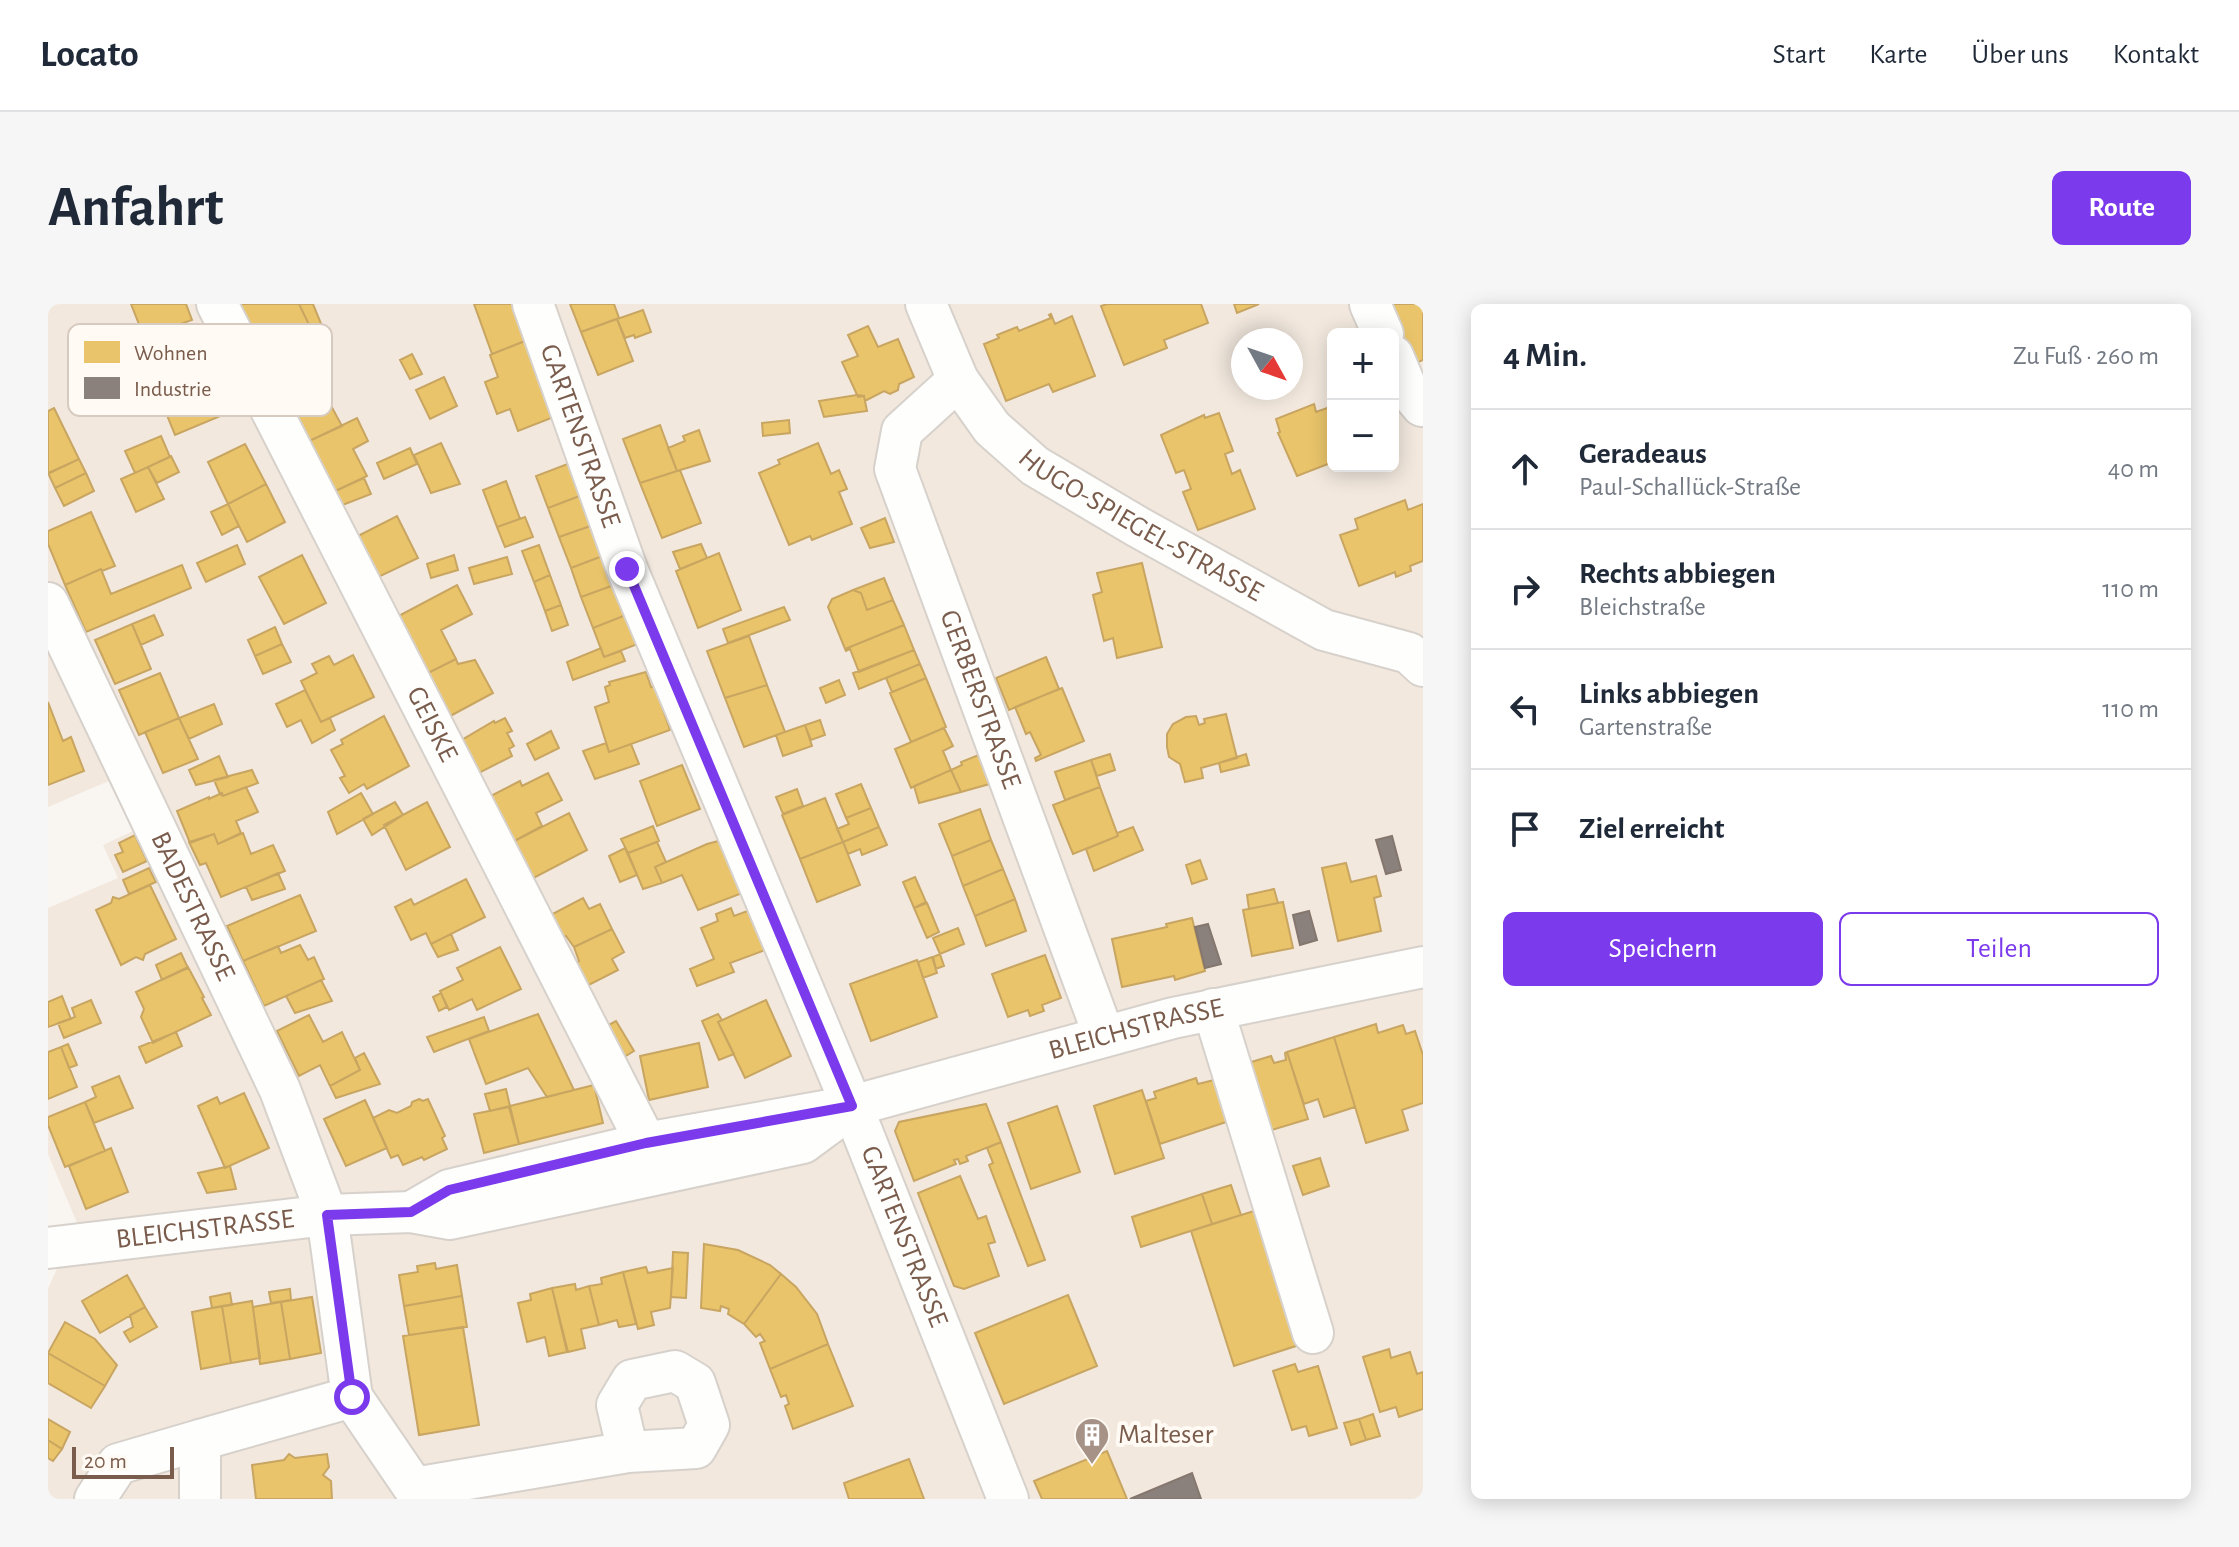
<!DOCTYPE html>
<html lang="de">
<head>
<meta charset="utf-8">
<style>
	:root { --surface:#fff; --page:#f6f6f7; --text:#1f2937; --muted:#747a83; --line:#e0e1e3; --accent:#7c3aed }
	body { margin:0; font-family:"Alegreya Sans",sans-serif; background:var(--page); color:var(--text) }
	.controls { position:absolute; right:24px; top:24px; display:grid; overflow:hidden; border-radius:12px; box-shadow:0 4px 20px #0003 }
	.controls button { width:72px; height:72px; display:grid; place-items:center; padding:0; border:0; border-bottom:2px solid var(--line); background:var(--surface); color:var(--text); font:40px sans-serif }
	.compass { position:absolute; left:1183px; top:24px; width:72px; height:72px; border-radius:50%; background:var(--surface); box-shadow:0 4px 20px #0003; rotate:130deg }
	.scale { position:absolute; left:24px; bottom:20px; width:102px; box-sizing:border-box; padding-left:8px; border:4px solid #7a5c4d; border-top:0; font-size:22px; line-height:28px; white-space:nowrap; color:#7a5c4d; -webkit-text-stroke:6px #fffaf3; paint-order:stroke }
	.stop { position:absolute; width:24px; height:24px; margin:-18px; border:6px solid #7c3aed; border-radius:50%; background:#fff }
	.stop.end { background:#7c3aed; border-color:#fff; box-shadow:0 2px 8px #0008 }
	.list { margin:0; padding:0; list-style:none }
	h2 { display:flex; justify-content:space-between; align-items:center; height:104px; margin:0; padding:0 32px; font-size:34px }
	h2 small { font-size:26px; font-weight:400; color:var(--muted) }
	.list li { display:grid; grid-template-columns:52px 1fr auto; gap:24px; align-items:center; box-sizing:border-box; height:120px; padding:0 32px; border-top:2px solid var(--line) }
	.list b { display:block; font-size:30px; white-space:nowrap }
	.list p { margin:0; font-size:26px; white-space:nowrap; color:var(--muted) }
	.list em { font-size:26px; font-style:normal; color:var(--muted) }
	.actions { display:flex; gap:16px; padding:24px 32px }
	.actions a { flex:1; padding:18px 0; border:2px solid var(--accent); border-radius:12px; text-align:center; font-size:28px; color:var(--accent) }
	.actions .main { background:var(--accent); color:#fff }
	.icon { flex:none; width:44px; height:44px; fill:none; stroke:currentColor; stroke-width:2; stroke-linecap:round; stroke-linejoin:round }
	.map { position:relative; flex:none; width:1375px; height:1195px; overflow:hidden; border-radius:12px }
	header { display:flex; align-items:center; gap:48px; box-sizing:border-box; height:112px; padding:0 40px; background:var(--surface); border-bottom:2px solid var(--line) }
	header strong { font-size:38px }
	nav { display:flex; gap:44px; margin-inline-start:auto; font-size:28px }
	.intro { display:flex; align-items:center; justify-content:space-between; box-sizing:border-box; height:192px; padding:0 48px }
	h1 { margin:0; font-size:56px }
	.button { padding:20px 36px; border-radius:12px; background:var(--accent); color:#fff; font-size:28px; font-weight:700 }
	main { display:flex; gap:48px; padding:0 48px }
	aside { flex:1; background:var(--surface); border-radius:12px; box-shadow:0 4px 20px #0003 }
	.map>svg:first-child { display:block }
	.residential { fill:#f2e8de; fill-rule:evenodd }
	.homes { fill:#e9c46a; stroke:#c8a561; stroke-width:2 }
	.industry { fill:#8a817c; stroke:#85766e; stroke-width:2 }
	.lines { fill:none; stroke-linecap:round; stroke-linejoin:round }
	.minor-casing { stroke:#d7d1cb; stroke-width:44 }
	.minor { stroke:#fefefd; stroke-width:40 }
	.route { stroke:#7c3aed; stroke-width:10 }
	.labels { text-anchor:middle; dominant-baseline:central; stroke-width:8; stroke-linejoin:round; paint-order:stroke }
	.street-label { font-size:28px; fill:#7a5c4d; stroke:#fffaf3 }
	.poi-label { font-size:28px; fill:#7a5c4d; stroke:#fffaf3; text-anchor:start }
	.key { fill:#fffaf3; stroke:#d7cbc1; stroke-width:2 }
	.key-label { font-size:22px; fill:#7a5c4d }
</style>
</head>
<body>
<header>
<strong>Locato</strong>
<nav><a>Start</a><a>Karte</a><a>Über uns</a><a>Kontakt</a></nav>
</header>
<div class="intro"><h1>Anfahrt</h1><a class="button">Route</a></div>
<main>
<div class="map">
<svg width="1375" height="1195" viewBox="0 0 1375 1195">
	<rect width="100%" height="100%" fill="#f9f5f0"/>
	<!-- residential -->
	<path class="residential" d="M0 0H1375V1195H0V985L29 919 0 850V604L70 574 55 541 85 527 123 516 96 454 63 476 0 503ZM1285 30H1345V162H1285ZM1195 36H1243V84H1195Z"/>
	<!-- homes -->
	<path class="homes" d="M83 0H138L144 16 96 33Z
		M188 0H251L266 31 213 51Z
		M251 0H265L276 27 266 31Z
		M426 0H468L482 35 444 50Z
		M522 0H566L571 14 533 28Z
		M1059 0H1153L1160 19 1116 36 1119 44 1076 61 1053 2Z
		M1186 0H1211L1189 9Z
		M1331 0H1375V56L1361 62Z
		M595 6 603 28 587 34 586 31 577 34 569 15Z
		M1003 10 1007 20 1024 12 1047 72 1005 88 1001 80 958 97 936 40 951 34 949 31 969 23 971 27 1003 14 1001 11Z
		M569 15 585 57 550 71 533 28Z
		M820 22 830 43 850 35 866 73 851 80 850 86 842 90 836 87 817 97 816 92 810 93 794 58 810 52 800 31Z
		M482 35 511 111 470 127 462 105 449 110 437 78 450 73 442 51Z
		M157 47 167 70 172 67 177 78 171 81 182 108 127 131 112 94 105 97 94 73Z
		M364 50 374 70 362 75 352 56Z
		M267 72 294 122 255 140 228 90Z
		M396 73 409 102 382 115 368 86Z
		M809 91 816 92 819 107 776 113 771 97Z
		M1266 100 1268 108 1285 102V158L1249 172 1230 129 1232 128 1228 115Z
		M6 104 31 155 0 170V107Z
		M1171 109 1185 147 1177 150 1184 170 1192 166 1207 205 1150 226 1135 188 1143 185 1136 166 1128 169 1113 131 1156 111 1157 114Z
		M309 114 320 137 305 145 319 172 281 190 255 140Z
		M741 116 742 129 715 132 714 119Z
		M612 121 629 167 592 179 575 135Z
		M651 126 662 157 629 167 620 144 637 137 635 132Z
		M113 132 122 153 87 169 77 147Z
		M393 139 412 180 383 189 366 151Z
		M770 139 783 170 791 166 799 185 791 188 804 220 764 236 762 232 741 241 711 169 732 160 730 156Z
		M197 140 218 180 180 200 160 158Z
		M362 144 369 160 336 175 329 159Z
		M123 152 131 168 109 179 100 163Z
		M31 155 38 169 7 184 0 169Z
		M530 156 542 188 500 204 488 172Z
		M100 163 116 195 88 208 73 175Z
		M632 166 653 219 614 234 592 179Z
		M38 169 46 187 16 202 7 184Z
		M316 174 323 190 292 202 285 188Z
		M458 177 472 215 449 223 435 186Z
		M218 180 237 218 199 238 180 200Z
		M542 188 554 218 511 233 500 204Z
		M1357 196 1360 206 1375 200V257L1362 262 1363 267 1348 273 1347 268 1311 282 1292 231 1310 225 1307 215Z
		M180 200 191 222 174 231 163 208Z
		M43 208 67 262 54 267 53 265 17 281 0 240V227Z
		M349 212 370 254 324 276 304 235Z
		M477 213 485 233 457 243 449 223Z
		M837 214 846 238 822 244 813 224Z
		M554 218 565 248 523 264 511 233Z
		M653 240 659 254 632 265 625 248Z
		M189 241 197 260 158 278 149 259Z
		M491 241 502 271 486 278 474 247Z
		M565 248 577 277 533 293 523 264Z
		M671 249 693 306 650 324 628 267Z
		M254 251 278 299 236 320 211 273Z
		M406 251 410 266 383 274 379 260Z
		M459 253 464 270 426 280 421 264Z
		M1094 259 1114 343 1069 354 1065 334 1056 337 1045 291 1054 288 1049 269Z
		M134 261 143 284 38 328 17 281 53 265 63 290Z
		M502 271 513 301 497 307 486 278Z
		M836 274 845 296 819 306 813 289 805 286Z
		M577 277 588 307 545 324 533 293Z
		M409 281 424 310 393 326 408 355 370 374 343 316Z
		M805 286 813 289 819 306 845 296 856 321 797 345 780 303 784 295Z
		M513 301 520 321 504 327 497 307Z
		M736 303 742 316 680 339 675 325Z
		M588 307 600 336 556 353 545 324Z
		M106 311 115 331 93 341 84 320Z
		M84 320 103 365 67 380 47 336Z
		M856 321 866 346 811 368 802 345 798 347 797 345Z
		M227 323 234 340 207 352 200 336Z
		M701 332 719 381 677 394 659 347Z
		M234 340 243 358 215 370 207 352Z
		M553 344 556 353 573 347 577 357 525 376 519 358Z
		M866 346 872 360 811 385 805 369Z
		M305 351 326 393 273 418 253 377 269 369 264 360 281 352 286 361Z
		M998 353 1011 385 961 406 948 374Z
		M408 355 410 360 427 356 445 389 391 418 370 374Z
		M872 360 878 374 844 388 838 374Z
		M598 368 603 383 607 382 622 426 561 448 547 403 561 398 557 383 562 381 561 378Z
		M112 369 131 414 91 431 71 386Z
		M878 374 898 423 863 438 842 389Z
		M791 376 797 391 778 399 772 384Z
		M719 381 737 428 696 443 677 394Z
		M1014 384 1036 437 988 457 987 454 993 451 982 428 978 430 967 403Z
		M257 386 273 418 282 414 287 426 264 439 253 416 239 423 228 400Z
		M0 398 15 437 23 433 36 467 0 481Z
		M166 400 174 420 141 435 131 414Z
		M1178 410 1189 454 1153 464 1155 474 1137 478 1132 460 1121 453 1119 443V430L1125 420 1138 413 1148 412 1151 421 1157 419 1156 415Z
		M336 412 361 462 319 485 316 480 301 489 292 474 297 472 283 446 295 440 293 436Z
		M131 414 150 455 115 469 97 428Z
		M457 414 464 427 459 429 466 442 461 445 464 452 423 473 407 440 446 417 447 419Z
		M772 416 777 431 763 436 757 421Z
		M757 421 764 442 735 452 728 431Z
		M896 424 905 442 895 447 903 466 863 484 847 445Z
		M503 427 511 444 487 456 479 440Z
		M558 439 561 448 583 440 591 460 547 475 535 447Z
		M933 450 945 479 913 488 903 466 914 461 913 458Z
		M1062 450 1067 466 1049 472 1043 456Z
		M1198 450 1201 461 1173 468 1171 459Z
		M171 452 180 473 148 481 141 466Z
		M1043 456 1052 483 1017 496 1007 468Z
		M634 461 652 505 609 522 592 477Z
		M204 466 210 479 175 492 172 490 166 476Z
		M903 466 913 488 871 499 866 482Z
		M500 469 514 496 488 509 494 522 457 542 435 496 472 477 474 482Z
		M813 480 823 504 798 514 788 490Z
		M198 483 210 508 188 517 193 529 170 540 166 530 142 539 129 507 161 493V495L174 489 175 492Z
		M1052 483 1070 532 1025 550 1005 501Z
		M749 485 755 502 735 510 728 493Z
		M313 489 325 510 289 530 280 508Z
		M777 494 795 538 752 555 734 511Z
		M347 498 355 511 324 531 315 515Z
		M379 498 402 543 358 566 336 521Z
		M823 504 831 523 795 538 789 525 801 520 798 514Z
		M932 505 943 536 904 552 891 520Z
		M521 509 539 546 476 579 457 542Z
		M605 522 611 537 580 549 573 535Z
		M831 523 839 541 814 551 812 545 800 550 795 538Z
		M1085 523 1095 546 1046 567 1038 545 1070 532 1069 529Z
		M195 529 203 550 225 541 237 567 173 593 158 559 152 561 141 538 166 530 170 540Z
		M87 531 99 557 75 568 67 551 75 548 71 539Z
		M678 535 697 588 650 606 634 571 614 579 607 563 659 540Z
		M943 536 955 565 915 582 904 552Z
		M609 538 618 558 607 563 614 579 595 585 580 549Z
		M795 538 812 581 769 598 752 555Z
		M577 544 589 571 572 578 561 552Z
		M1152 556 1159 575 1144 580 1138 561Z
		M1298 559 1303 578 1328 572 1333 592 1326 594 1333 627 1290 637 1274 564Z
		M101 564 108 578 81 590 75 576Z
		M955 565 967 595 927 612 915 582Z
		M230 569 237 585 204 596 198 583Z
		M867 573 878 598 866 604 855 578Z
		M418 575 437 613 383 640 378 629 363 636 347 603 363 595 366 601Z
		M102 581 128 635 97 650 95 656 88 653 73 661 48 606 63 599 65 593 71 595Z
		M1226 585 1230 599 1201 605 1199 591Z
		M252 591 268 627 195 657 179 622Z
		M535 594 541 605 552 600 564 625 526 643 518 632 506 637 495 615Z
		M967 595 978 627 938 642 927 612Z
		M1235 598 1245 644 1204 652 1195 606Z
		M879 599 891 628 879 634 866 604Z
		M683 604 686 612 705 605 720 645 682 659 686 668 649 682 642 665 666 655 653 624 670 617 668 610Z
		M1144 614 1157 667 1127 676 1126 672 1074 683 1064 635 1119 623 1118 620Z
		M910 624 916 640 892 650 885 634Z
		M564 625 576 648 564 655 570 666 531 686 520 663 531 657 526 643Z
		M403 630 410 646 390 653 383 640Z
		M252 641 260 656 266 653 276 675 216 702 195 657 230 642 233 649Z
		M452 643 473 685 429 706 424 695 401 706 392 687 415 676 409 664Z
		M133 649 140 664 114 676 108 661Z
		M892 650 896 662 888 665 885 653Z
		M997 651 1013 694 994 701 996 707 982 712 980 706 960 713 944 670Z
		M884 653 889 669 875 674 870 658Z
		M869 656 889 713 823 737 802 680Z
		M140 663 156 693 154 694 163 711 105 739 93 713 96 705 88 688Z
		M273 676 284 697 247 709 238 692Z
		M393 689 399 703 391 707 385 693Z
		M14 692 23 715 0 723V698Z
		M43 696 53 719 16 734 10 719 27 713 24 704Z
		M718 696 743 752 697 774 670 718Z
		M490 710 526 786 499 793 480 764 438 780 421 735Z
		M670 710 674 716 670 718 686 750 671 756 654 717Z
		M261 711 275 738 294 728 312 766 282 782 272 761 251 772 229 727Z
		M436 713 441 727 386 748 379 733Z
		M568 717 586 747 571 756 553 725Z
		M1328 720 1330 729 1355 721 1358 730 1367 727 1375 751V799L1354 806 1360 826 1318 839 1286 733Z
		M128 728 134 742 98 759 91 743Z
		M1286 733 1307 803 1276 813 1270 795 1256 800 1239 748Z
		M651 739 660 783 601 796 592 752Z
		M20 740 29 761 21 764 13 743Z
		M13 743 29 783 0 795V748Z
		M1239 748 1260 815 1217 828 1197 760 1223 752 1226 759 1238 756 1237 749Z
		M316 749 332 780 288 794 282 782 312 766 307 754Z
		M1164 769H1166L1181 817 1112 840 1098 797 1108 794 1106 788 1148 774 1150 780 1166 776Z
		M71 772 85 804 46 819 37 798 48 793 44 783Z
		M546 781 555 819 471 840 462 802Z
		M458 785 462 802 442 807 437 790Z
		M1094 786 1116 854 1067 870 1046 802Z
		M196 789 221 844 177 864 150 802 169 793 172 800Z
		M371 795 375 797 380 795 397 832 394 834 399 845 376 856 374 853 355 861 350 851 343 854 325 814 341 806 349 809 363 802 364 798Z
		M317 796 339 844 298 862 276 815Z
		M37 798 57 847 17 863 0 821V813Z
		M938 800 953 838 918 852 920 857 912 860 910 855 906 856 908 860 866 877 847 827 851 818Z
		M1009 802 1032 868 983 885 960 819Z
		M461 803 471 840 436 849 426 810Z
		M953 838 997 956 980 962 941 861 945 859 939 844Z
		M63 844 80 888 38 905 21 862Z
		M1272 854 1281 882 1255 891 1245 862Z
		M182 862 188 885 159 889 150 869Z
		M912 872 930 915 938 912 947 938 940 940 951 972 916 985 906 982 870 889Z
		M1183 881 1193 911 1164 920 1154 890Z
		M1154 890 1164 920 1093 943 1084 913Z
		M1209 906 1251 1041 1186 1062 1143 927Z
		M656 940 690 946 722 961 733 970 696 1020 680 1010 681 1005 673 1002 672 1007 653 1004Z
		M625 948 640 949 638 994 623 993Z
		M387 959 388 965 409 961 414 992 356 1002 351 971 370 968 369 962Z
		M598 963 600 969 625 964 622 1004 603 1008 606 1021 590 1025 575 968Z
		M575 968 588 1020 571 1023 569 1016 551 1021 541 982 554 980 553 974Z
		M733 970 748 983 769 1010 780 1040 722 1065 712 1039 717 1037 712 1030 708 1033 696 1020Z
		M79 971 97 1003 52 1029 34 997Z
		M527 980 528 986 541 982 551 1021 533 1025 537 1044 520 1048 504 984Z
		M504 984 519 1048 501 1052 497 1033 479 1038 470 999 483 996 482 990Z
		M242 985 243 996 223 999 221 988Z
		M182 989 184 1001 164 1004 162 993Z
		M1020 991 1049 1062 956 1100 927 1029Z
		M414 992 419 1023 361 1031 356 1002Z
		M264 993 273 1049 242 1055 233 998Z
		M204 997 212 1054 183 1059 174 1002Z
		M233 998 242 1055 212 1060 205 1003Z
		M174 1002 183 1059 153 1065 144 1008Z
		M97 1003 109 1023 82 1038 76 1028 85 1023 82 1011Z
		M17 1018 47 1035 69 1061 57 1082 0 1049Z
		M415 1023 431 1121 371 1131 355 1032Z
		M780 1040 805 1102 745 1125 737 1102 741 1100 738 1091 733 1093 722 1065Z
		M1341 1045 1343 1054 1362 1048 1369 1070 1375 1068V1105L1351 1113 1348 1103 1332 1108 1315 1053Z
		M0 1049 57 1082 43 1104 0 1079Z
		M1247 1060 1250 1068 1270 1062 1289 1124 1261 1132 1258 1122 1244 1126 1225 1067Z
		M1325 1110 1332 1132 1318 1136 1311 1115Z
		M0 1115 22 1128 14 1145 0 1136Z
		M1311 1115 1318 1136 1303 1141 1296 1119Z
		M0 1136 14 1145 5 1157 0 1154Z
		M1059 1147 1079 1195H994L986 1177Z
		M241 1150 247 1154 279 1150 281 1163 275 1171 283 1177 284 1195H208L204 1161 236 1156Z
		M861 1155 876 1195H801L796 1179Z"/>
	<!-- industry -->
	<path class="industry" d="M1344 532 1353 566 1338 570 1328 536Z
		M1261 607 1269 636 1252 641 1245 611Z
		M1160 620 1173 660 1157 664 1147 623Z
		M1144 1169 1153 1195H1082Z"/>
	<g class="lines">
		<!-- minor casing -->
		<g class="minor-casing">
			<g id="minor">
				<path id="s1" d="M169 0 598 839"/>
				<path id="s2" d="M485 0 579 265 804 802 960 1195"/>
				<path id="s3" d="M878 0 910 76 944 124 987 162 1090 223 1276 326 1361 349 1375 362"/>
				<path d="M1322 0 1335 30"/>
				<path d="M1345 52 1358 83 1374 102"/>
				<path id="s4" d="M910 76 854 127 847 165 1056 732"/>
				<path id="s5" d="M0 299 232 786 279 911 304 1093 366 1184 580 1148 648 1144 661 1121 647 1079 627 1067 584 1076 569 1101 580 1148"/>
				<path d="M1165 705 1265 1029"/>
				<path id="s6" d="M363 908 401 886 598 839 804 802 1125 714 1375 663"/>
				<path id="s7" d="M0 944 279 911 363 908 402 915 755 839 801 805"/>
				<path d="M47 1195 70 1160 152 1136"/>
				<path d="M152 1195V1136L304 1093"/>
			</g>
		</g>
		<!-- minor -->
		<use href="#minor" class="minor"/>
	</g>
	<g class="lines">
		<!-- route -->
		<path class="route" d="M304 1093 279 911 363 908 401 886 598 839 804 802 579 265"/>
	</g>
	<!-- icons -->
	<defs>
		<g id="building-pin" transform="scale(1.8)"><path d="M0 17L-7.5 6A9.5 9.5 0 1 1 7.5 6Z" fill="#a69286" stroke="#fffaf3"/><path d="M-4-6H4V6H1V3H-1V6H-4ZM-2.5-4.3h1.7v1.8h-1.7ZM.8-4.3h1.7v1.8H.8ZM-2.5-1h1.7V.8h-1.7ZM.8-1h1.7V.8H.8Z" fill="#fff"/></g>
	</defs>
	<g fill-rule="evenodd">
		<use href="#building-pin" x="1044" y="1131"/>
	</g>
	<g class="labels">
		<!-- street labels -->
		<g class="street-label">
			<text stroke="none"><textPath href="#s2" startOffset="140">GARTENSTRASSE</textPath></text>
			<text stroke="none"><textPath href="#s3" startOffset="320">HUGO-SPIEGEL-STRASSE</textPath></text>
			<text stroke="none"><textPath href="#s4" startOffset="360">GERBERSTRASSE</textPath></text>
			<text stroke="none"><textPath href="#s1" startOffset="472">GEISKE</textPath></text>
			<text stroke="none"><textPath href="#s5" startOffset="336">BADESTRASSE</textPath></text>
			<text stroke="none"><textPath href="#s6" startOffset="750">BLEICHSTRASSE</textPath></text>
			<text stroke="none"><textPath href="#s7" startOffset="158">BLEICHSTRASSE</textPath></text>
			<text stroke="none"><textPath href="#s2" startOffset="1004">GARTENSTRASSE</textPath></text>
		</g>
		<!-- poi labels -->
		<g class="poi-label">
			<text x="1070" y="1131">Malteser</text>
		</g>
	</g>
	<!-- legend -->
	<rect x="20" y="20" width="264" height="92" rx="12" class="key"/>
	<rect x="36" y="37" width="36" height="22" fill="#e9c46a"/>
	<rect x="36" y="73" width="36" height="22" fill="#8a817c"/>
	<g class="key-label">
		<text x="86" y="56">Wohnen</text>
		<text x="86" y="92">Industrie</text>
	</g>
</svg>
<div class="controls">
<button>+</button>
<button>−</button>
</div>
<svg class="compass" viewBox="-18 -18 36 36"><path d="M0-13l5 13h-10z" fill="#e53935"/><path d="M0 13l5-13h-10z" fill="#747a83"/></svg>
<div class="scale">20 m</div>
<div class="stop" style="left:304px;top:1093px"></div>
<div class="stop end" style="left:579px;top:265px"></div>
</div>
<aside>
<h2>4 Min.<small>Zu Fuß · 260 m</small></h2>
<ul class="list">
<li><svg class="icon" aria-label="ahead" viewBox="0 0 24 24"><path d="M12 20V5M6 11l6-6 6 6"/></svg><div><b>Geradeaus</b><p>Paul-Schallück-Straße</p></div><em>40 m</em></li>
<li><svg class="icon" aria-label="right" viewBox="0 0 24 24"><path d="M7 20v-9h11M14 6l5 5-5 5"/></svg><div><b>Rechts abbiegen</b><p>Bleichstraße</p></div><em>110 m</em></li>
<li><svg class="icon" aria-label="left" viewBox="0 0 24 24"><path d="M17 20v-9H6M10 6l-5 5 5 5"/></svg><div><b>Links abbiegen</b><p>Gartenstraße</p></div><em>110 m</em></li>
<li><svg class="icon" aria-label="arrive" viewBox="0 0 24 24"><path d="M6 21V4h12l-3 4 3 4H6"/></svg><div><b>Ziel erreicht</b></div></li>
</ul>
<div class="actions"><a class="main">Speichern</a><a>Teilen</a></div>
</aside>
</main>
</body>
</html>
